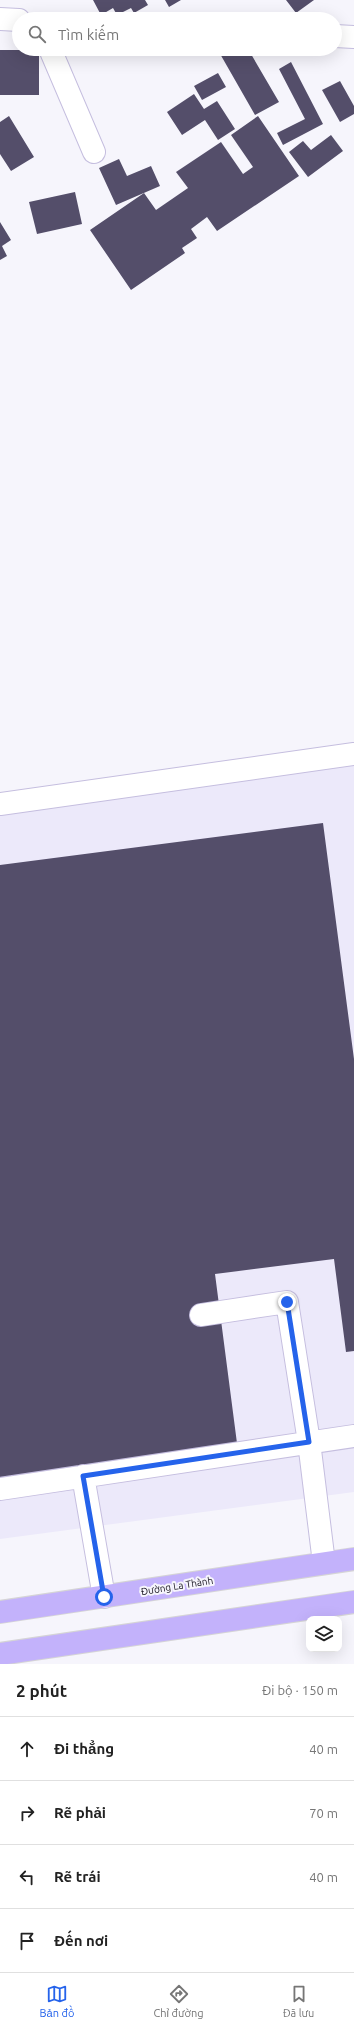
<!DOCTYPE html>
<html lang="vi">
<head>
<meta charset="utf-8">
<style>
	:root { --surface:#fff; --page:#f2f2f2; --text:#222; --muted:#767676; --line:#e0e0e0; --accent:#2563eb }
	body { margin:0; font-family:Ubuntu,sans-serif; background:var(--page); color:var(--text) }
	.controls { position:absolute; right:12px; bottom:12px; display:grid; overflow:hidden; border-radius:8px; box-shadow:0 4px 16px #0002 }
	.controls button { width:36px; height:36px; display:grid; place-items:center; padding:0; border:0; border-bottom:1px solid var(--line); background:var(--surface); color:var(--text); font:20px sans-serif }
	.stop { position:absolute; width:12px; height:12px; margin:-9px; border:3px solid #2563eb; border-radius:50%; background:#fff }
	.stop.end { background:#2563eb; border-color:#fff; box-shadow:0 1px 4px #0008 }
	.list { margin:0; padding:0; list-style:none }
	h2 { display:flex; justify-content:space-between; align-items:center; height:52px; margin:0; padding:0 16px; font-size:17px }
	h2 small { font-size:13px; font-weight:400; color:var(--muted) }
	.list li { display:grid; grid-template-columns:26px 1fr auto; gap:12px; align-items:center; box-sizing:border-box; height:64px; padding:0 16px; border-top:1px solid var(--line) }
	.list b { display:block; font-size:15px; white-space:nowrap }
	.list em { font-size:13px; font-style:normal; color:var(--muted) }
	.icon { flex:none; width:22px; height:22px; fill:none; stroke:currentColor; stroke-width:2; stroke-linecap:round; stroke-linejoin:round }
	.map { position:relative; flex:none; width:354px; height:1664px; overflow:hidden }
	.search { position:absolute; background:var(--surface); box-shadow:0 4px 16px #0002; left:12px; right:12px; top:12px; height:44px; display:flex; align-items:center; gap:10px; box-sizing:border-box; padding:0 14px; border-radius:22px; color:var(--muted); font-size:15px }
	.sheet { height:308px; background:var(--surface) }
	nav { display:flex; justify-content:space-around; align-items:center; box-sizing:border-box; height:56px; border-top:1px solid var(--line); background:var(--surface); font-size:11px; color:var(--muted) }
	nav a { display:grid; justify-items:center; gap:2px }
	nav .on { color:var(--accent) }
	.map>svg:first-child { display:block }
	.built { fill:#ece9fa }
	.building { fill:#544e6a }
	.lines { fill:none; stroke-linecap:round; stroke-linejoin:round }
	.minor-casing { stroke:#c5bedf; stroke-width:24 }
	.highway-casing { stroke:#d5d4d6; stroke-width:24 }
	.minor { stroke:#fff; stroke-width:22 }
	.highway { stroke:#c3b2fb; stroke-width:22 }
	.route { stroke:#2563eb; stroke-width:5 }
	.labels { text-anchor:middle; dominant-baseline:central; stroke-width:4; stroke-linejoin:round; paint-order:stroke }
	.street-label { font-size:10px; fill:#15121e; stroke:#f6f5fc }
</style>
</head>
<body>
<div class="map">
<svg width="354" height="1664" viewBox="0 0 354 1664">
	<rect width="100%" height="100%" fill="#f6f5fc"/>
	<!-- built -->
	<path class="built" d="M354 760V1492L0 1539V804Z"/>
	<!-- building -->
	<path class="building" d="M93 0H145L148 5 134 13 131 8 117 15 113 8 101 15Z
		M165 0H181L169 7Z
		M286 0H314L296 13Z
		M0 50H39V95H0Z
		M219 52 251 54 279 102 255 115Z
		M291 62 323 124 283 145 277 133 305 119 279 69Z
		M218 73 226 87 202 100 194 86Z
		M340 81 354 106V114L340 122 322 90Z
		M194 94 204 109 217 101 235 129 218 140 205 120 182 135 167 112Z
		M9 116 34 157 11 171 0 154V122Z
		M258 116 299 176 217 231 207 217 191 229 197 238 182 248 185 253 131 290 90 230 144 193 156 210 188 188 176 172 221 142 243 174 253 167 231 135Z
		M331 135 343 151 308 177 289 152 303 141 311 150Z
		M119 159 127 176 151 166 160 186 116 205 99 168Z
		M75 192 82 224 37 234 29 202Z
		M0 222 11 240 2 246 7 256 0 260Z
		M323 823 354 1059V1351L346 1352 334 1259 215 1274 238 1451 0 1482V865Z"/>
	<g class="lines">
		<!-- minor casing -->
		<g class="minor-casing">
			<path id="minor" d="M0 19 19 20
				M335 36 354 37
				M50 49 94 152
				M0 804 354 754
				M201 1315 287 1302 309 1442 324 1563
				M83 1476 104 1597
				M0 1489 354 1436"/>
		</g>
		<!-- highway casing -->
		<g class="highway-casing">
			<path id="highway" d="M0 1612 354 1559
				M0 1654 354 1602"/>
		</g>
		<!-- minor -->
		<use href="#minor" class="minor"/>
		<!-- highway -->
		<use href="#highway" class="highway"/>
	</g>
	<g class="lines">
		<!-- route -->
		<path class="route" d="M104 1597 83 1476 309 1442 287 1302"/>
	</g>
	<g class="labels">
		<!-- street labels -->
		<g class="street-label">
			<text transform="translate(177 1586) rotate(-9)">Đường La Thành</text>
		</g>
	</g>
</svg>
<div class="controls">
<button><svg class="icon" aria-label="layers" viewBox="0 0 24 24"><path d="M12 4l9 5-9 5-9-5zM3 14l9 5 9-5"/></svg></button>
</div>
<div class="stop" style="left:104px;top:1597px"></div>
<div class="stop end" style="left:287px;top:1302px"></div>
<div class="search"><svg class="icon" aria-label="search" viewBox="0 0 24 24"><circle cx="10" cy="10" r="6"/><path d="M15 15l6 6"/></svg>Tìm kiếm</div>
</div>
<section class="sheet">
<h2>2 phút<small>Đi bộ · 150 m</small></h2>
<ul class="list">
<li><svg class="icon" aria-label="ahead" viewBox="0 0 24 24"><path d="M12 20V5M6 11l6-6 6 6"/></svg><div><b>Đi thẳng</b></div><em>40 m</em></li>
<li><svg class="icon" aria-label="right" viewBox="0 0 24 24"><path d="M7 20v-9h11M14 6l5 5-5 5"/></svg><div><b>Rẽ phải</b></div><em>70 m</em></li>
<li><svg class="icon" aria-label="left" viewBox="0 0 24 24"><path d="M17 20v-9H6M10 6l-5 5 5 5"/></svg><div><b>Rẽ trái</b></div><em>40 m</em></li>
<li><svg class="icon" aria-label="arrive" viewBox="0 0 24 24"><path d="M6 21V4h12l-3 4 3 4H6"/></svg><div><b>Đến nơi</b></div></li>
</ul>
</section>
<nav>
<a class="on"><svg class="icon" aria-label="map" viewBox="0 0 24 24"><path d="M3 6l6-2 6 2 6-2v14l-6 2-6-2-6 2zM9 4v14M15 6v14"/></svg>Bản đồ</a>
<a><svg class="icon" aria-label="directions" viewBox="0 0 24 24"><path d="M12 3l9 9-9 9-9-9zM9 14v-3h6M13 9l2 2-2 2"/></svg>Chỉ đường</a>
<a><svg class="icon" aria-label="saved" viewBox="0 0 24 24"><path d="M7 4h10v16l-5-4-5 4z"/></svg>Đã lưu</a>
</nav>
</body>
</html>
